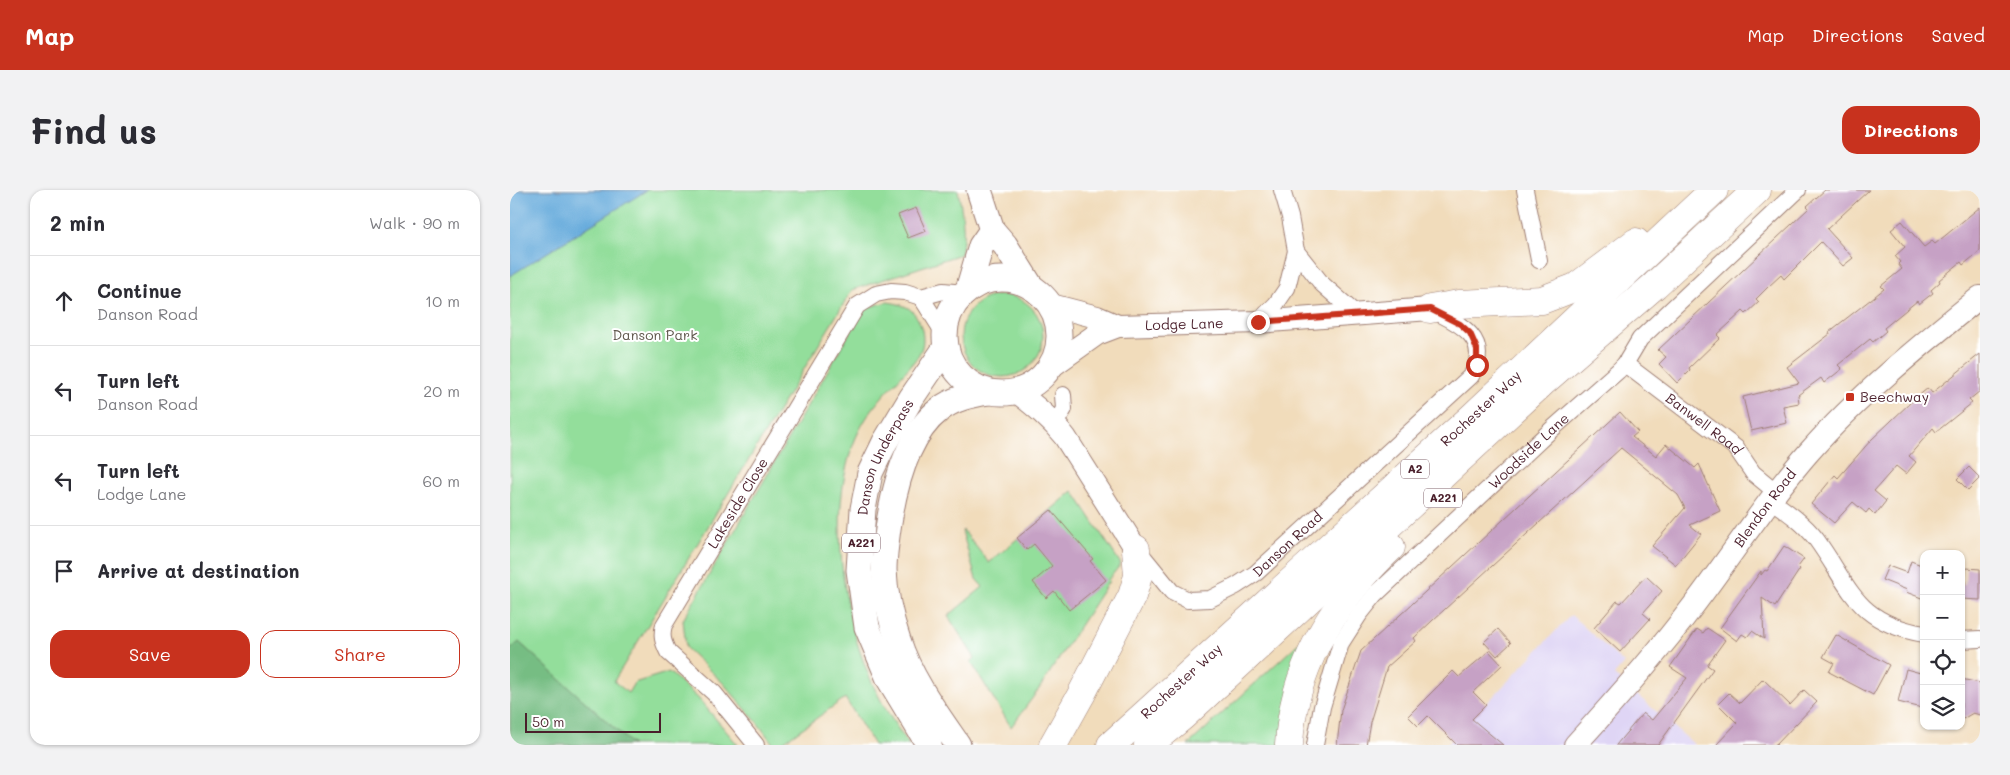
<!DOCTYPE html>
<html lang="en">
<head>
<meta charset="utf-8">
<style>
  body { margin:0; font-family:Mali,sans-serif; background:#f2f2f3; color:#2b2b33 }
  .controls { position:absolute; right:15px; bottom:15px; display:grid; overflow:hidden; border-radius:10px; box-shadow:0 1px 4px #0004 }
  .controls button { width:45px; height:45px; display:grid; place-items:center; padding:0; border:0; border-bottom:1px solid #e1e1e2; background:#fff; color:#2b2b33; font:25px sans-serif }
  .scale { position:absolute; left:15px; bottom:12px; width:136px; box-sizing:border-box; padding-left:5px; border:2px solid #4a1f2b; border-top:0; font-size:14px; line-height:18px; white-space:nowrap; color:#4a1f2b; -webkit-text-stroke:4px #fff; paint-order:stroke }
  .stop { position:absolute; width:15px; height:15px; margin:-11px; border:4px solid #c8321e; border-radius:50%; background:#fff }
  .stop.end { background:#c8321e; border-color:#fff; box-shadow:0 1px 5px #0008 }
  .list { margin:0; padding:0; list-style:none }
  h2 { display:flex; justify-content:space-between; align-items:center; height:65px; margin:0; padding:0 20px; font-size:21px }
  h2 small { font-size:16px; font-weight:400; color:#7c7c81 }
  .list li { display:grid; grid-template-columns:32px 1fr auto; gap:15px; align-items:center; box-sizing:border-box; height:90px; padding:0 20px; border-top:1px solid #e1e1e2 }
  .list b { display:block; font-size:19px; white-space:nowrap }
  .list p { margin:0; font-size:16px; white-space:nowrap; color:#7c7c81 }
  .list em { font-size:16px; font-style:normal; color:#7c7c81 }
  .actions { display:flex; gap:10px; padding:15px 20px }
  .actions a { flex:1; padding:11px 0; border:1px solid #c8321e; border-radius:15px; text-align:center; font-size:18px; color:#c8321e }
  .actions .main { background:#c8321e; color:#fff }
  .icon { flex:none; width:28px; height:28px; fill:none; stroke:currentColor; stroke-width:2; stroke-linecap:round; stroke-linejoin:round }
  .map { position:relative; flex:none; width:1470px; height:555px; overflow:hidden; border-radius:15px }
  header { display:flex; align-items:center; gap:30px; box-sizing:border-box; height:70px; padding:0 25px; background:#c8321e; color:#fff }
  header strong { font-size:24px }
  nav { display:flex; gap:28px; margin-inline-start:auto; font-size:18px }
  .intro { display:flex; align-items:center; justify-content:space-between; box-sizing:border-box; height:120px; padding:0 30px }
  h1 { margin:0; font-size:35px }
  .button { padding:12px 22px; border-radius:15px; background:#c8321e; color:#fff; font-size:18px; font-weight:700 }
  main { display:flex; gap:30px; padding:0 30px }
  aside { flex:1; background:#fff; border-radius:15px; box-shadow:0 1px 4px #0004 }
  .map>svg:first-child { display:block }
</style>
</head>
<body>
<header>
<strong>Map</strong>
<nav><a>Map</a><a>Directions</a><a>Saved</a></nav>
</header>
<div class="intro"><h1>Find us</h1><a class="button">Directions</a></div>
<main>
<aside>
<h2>2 min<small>Walk · 90 m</small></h2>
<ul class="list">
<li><svg class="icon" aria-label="ahead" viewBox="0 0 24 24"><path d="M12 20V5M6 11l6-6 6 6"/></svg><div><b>Continue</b><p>Danson Road</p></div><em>10 m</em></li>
<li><svg class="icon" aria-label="left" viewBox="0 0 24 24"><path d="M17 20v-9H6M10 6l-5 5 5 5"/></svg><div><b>Turn left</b><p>Danson Road</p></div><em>20 m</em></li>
<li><svg class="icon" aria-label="left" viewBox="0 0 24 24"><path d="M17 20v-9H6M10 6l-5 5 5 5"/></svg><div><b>Turn left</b><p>Lodge Lane</p></div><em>60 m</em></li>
<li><svg class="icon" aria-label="arrive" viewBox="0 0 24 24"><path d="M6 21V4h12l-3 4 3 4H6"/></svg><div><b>Arrive at destination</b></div></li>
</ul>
<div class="actions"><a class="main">Save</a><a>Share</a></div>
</aside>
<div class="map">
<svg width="1470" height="555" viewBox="0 0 1470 555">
  <rect width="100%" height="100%" fill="#fff"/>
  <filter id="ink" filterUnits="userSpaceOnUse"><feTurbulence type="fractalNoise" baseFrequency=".02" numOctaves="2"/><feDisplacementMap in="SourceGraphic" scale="10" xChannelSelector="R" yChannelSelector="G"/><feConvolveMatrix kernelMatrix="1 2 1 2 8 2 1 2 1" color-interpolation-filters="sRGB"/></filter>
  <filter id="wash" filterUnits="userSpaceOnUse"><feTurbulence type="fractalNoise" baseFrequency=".0096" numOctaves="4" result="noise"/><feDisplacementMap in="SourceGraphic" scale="20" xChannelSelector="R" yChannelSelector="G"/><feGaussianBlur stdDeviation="1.12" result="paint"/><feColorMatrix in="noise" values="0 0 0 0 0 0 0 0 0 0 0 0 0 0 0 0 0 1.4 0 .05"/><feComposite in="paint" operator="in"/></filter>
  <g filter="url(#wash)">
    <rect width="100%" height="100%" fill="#f1dcbb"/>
    <path fill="#dfd5f5" d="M1061,425L1114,473L1104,485L1185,555H937Z"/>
    <path fill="#93de9b" stroke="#6e7e63" d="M0,0H448C452,22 456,41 451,64L342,100L104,491L118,503L124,493L159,482L188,508L228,555H0Z
      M451 146a41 41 0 1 1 82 0a41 41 0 1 1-82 0Z
      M377,112C385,113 396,115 402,121C411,130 416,148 411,160C406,172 393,183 385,193C371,207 358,223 349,241C314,313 332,434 367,503C376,521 388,539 399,555H364L335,508L269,555H264L246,531L213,493L176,458L173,430L350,125L359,117Z
      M563,301L611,374L598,390L599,391L529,499L501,537L461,472L465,468L438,426L473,397L466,389L452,341L453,340L479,373Z
      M793,449L797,450L769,555H678Z"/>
    <path fill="#76bd83" stroke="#606e57" d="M9,452L123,555H0V460Z"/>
    <path fill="#66abdc" stroke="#586584" d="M0,0H137L0,86Z"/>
    <g id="blocks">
      <path fill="#c6a1c5" d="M1315,0H1359L1317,39L1343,68L1333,76L1311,52L1274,89L1271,85L1258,97L1246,109L1249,112L1236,124L1233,121L1207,145L1210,148L1179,178L1180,180L1167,193L1149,174L1156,167L1148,160L1299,18L1297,16Z
        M1470,17V61L1453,75L1451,72L1429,90L1430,92L1421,100L1423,103L1409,114L1407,111L1391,124L1374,138L1376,141L1363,152L1360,149L1328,175L1332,179L1314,193L1311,188L1288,205L1289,213L1273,216L1277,233L1241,241L1233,207L1289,193L1277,177L1320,144L1319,142L1374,99L1371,96L1392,79L1388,74L1390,72L1385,66L1395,57L1381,40L1392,31L1414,57L1422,51L1425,54Z
        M406,18L416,41L398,48L388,25Z
        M1470,164V201L1459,210L1462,213L1426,242L1423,238L1399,266L1406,272L1396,284L1386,276L1364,301L1376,311L1365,325L1359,319L1356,323L1343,312L1324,333L1301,314L1325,285L1328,288L1361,250L1401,212L1418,198L1422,203Z
        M1110,222L1128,242L1122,247L1146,266L1156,254L1185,278L1189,274L1210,321L1180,335L1191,344L1166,375L1142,356L1175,318L1168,305L1111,258L923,430L904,448L906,451L877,477L860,532L856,555H827L831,520L851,461Z
        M1459,277L1470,288L1458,300L1447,289Z
        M541,320L583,369L580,371L596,390L559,420L544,401L536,408L523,392L542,376L524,354L517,360L507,348Z
        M1274,356L1294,369L1288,377L1290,379L1265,417L1252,408L1254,449L1242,441L1237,447L1232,444L1227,451L1210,438L1251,381V385L1255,380L1257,381Z
        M1401,371L1414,376V409L1396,402L1397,400L1372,390L1378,376L1397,383Z
        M1456,378L1470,379V410L1451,409V395H1455Z
        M1136,386L1152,401L1133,423L1140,429L1110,462L1084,438L1107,411L1111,413Z
        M1197,438L1215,450L1197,475L1203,479L1148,555H1106L1133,523L1142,530L1177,488L1160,477L1187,439L1193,443Z
        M988,439L1001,453L987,466L974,452Z
        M1326,445L1379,475L1363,505L1319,482L1324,473L1313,467Z
        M979,461L992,475L963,502L976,515L962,529L993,555H947L918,526L908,536L898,526L943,481L949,487Z
        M1396,479L1414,484L1412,518L1388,512Z
        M1253,489L1280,515L1294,500L1307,512L1266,555H1206L1227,533L1208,514L1219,503L1230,513Z
        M1451,489L1470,493V525L1463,523L1451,530Z"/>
    </g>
  </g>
  <g filter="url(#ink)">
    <use href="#blocks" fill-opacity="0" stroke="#9e7e73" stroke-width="1"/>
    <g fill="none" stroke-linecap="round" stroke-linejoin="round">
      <defs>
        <g id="street">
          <path d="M1015,0L1029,70"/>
          <path d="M786,61L812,94L846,124"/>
          <path d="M411,107L435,145"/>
          <path d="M748,132L766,114L777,98L786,61L780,27L772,0"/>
          <path id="s1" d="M1115,174L1226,258L1243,283L1265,301"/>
          <path d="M545,234L554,219L553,205"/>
          <path d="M1259,309C1276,321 1293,332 1306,349C1342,399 1345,432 1414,444"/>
          <path id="s2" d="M627,359L662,402L678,410L700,409L726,396L746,383L961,186C982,149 951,134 922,120"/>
          <path d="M1451,450L1470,449"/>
          <path id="s3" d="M246,555L204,503L158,462C153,452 151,446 154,435L347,116L366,104L381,101L395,102L411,107L433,101L454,103"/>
          <path id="s4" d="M805,555L812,517L831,453L849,425L865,405L1041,240L1108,181L1115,174L1130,149L1288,0"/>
        </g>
        <g id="secondary">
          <path d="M541,115L587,127L608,136"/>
          <path id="s5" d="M542,176L587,144L608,136L748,132L920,119"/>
          <path d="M507,202C525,216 541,229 555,247L626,359"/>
          <path id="s6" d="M1065,555C1106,510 1146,465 1183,416C1222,365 1256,311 1299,262C1350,204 1411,155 1470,107"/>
        </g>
        <g id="primary">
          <path d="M469,0L482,40L495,55L520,95"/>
          <circle cx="492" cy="146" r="57"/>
          <path d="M458,100L471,56L482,40"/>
          <path id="s7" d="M419,555L379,489L357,437L349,380L353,319L360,283L375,252L402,207L436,157"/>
          <path d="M448,555C426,523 400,488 388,450C380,427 375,404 374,380C374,371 375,362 376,354C381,311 393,248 429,220C444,208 461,205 479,202"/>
        </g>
        <g id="highway">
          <path d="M920,119L949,114L1032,110L1066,97L1126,52"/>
          <path d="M543,555L571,505L622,406L628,386L626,359"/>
          <path id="s8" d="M601,555L961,228L1204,0"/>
          <path d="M638,555L673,526L1032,193L1145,95L1247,0"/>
          <path d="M779,555C783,475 825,410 881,357"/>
        </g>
      </defs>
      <use href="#street" stroke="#9e7e73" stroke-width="18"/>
      <use href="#secondary" stroke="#9e7e73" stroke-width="24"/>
      <use href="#primary" stroke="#9e7e73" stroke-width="27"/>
      <use href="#highway" stroke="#9e7e73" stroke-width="29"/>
      <use href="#street" stroke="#fff" stroke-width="16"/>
      <use href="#secondary" stroke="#fff" stroke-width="22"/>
      <use href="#primary" stroke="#fff" stroke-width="25"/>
      <use href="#highway" stroke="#fff" stroke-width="28"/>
    </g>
  </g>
  <g fill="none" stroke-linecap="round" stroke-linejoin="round" filter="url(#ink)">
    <path stroke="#c8321e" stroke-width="6" d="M748,132L920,119L950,134L960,143L967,159V175"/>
  </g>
  <rect fill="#c8321e" stroke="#fff" stroke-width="2" x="1335" y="202" width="10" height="10" rx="2.5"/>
  <g text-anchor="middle" stroke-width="4" stroke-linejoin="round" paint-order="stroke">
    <g fill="#fff" stroke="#80626b" stroke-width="1">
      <rect x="891" y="269.5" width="28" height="19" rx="4"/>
      <rect x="914" y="298.5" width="38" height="19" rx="4"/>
      <rect x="332" y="343.5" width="38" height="19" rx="4"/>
    </g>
    <g font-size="12" font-weight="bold" fill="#4a1f2b">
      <text x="905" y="283">A2</text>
      <text x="933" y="312">A221</text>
      <text x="351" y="357">A221</text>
    </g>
    <g font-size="14" fill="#4a1f2b" stroke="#fff">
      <text dy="5" stroke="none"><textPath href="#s5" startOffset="144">Lodge Lane</textPath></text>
      <text dy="5" stroke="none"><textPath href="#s8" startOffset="500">Rochester Way</textPath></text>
      <text dy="5" stroke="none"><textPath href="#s1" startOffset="99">Banwell Road</textPath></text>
      <text dy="5" stroke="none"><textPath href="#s4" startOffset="375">Woodside Lane</textPath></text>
      <text dy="5" stroke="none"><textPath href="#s7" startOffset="309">Danson Underpass</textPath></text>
      <text dy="5" stroke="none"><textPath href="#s3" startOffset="299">Lakeside Close</textPath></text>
      <text dy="5" stroke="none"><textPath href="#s6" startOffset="304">Blendon Road</textPath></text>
      <text dy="5" stroke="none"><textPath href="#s2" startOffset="191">Danson Road</textPath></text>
      <text dy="5" stroke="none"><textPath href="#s8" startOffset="95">Rochester Way</textPath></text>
    </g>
    <g font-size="14" fill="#60584d" stroke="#fff">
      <text x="145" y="150">Danson Park</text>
    </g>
    <g font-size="14" fill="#4a1f2b" stroke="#fff" text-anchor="start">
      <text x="1350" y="212">Beechway</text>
    </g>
  </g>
</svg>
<div class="controls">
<button>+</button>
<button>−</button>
<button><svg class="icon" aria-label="locate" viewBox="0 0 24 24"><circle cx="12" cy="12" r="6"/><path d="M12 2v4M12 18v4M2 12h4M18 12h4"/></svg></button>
<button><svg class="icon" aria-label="layers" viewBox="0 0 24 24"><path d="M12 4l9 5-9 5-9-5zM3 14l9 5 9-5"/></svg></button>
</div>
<div class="scale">50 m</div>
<div class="stop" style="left:967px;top:175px"></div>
<div class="stop end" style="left:748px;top:132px"></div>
</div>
</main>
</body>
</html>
